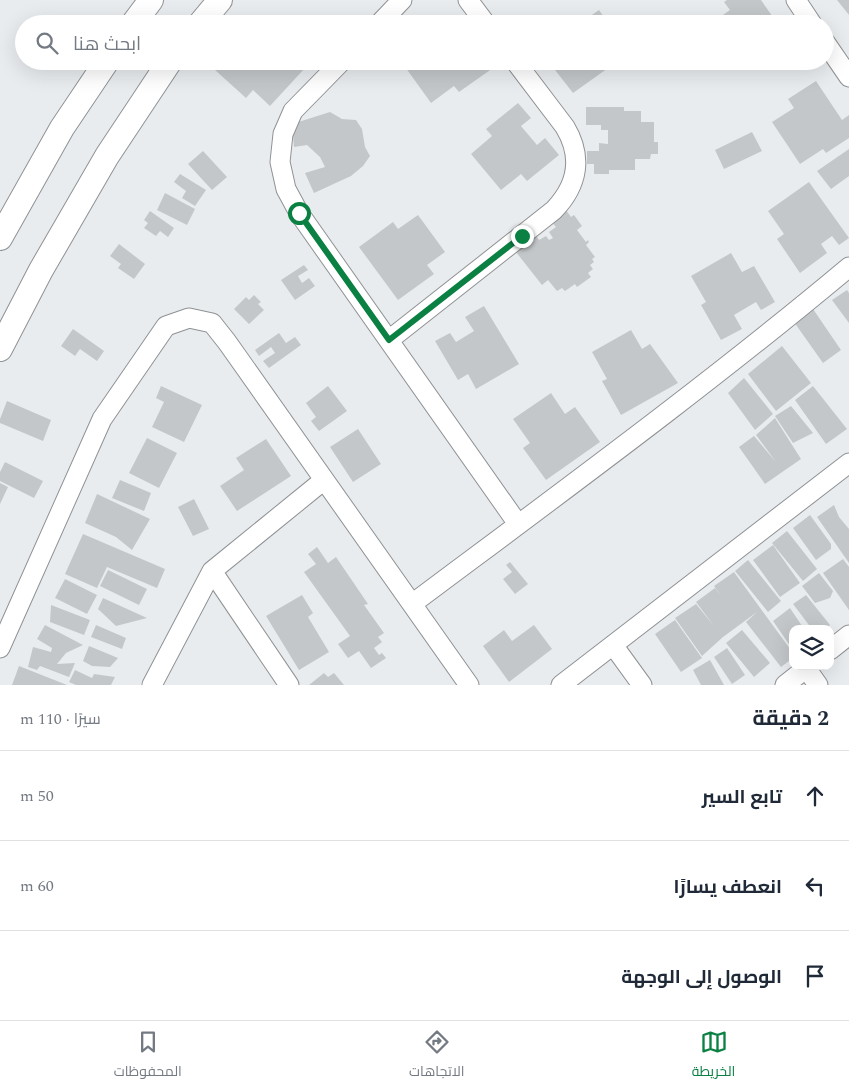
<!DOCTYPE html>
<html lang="ar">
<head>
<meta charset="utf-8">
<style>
  body { margin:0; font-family:Spectral,Cairo,serif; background:#f6f6f7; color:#1f2937; direction:rtl }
  .controls { position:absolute; right:15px; bottom:15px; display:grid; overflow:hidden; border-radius:10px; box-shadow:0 5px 20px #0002 }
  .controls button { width:45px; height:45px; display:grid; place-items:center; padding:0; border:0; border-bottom:1px solid #e0e1e3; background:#fff; color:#1f2937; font:25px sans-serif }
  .stop { position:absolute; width:15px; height:15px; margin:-11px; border:4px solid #0b8043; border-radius:50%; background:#fff }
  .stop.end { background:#0b8043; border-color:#fff; box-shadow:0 1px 5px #0008 }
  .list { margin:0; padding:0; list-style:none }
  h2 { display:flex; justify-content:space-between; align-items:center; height:65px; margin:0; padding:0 20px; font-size:21px }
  h2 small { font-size:16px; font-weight:400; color:#747a83 }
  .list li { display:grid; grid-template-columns:32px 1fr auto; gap:15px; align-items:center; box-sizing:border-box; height:90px; padding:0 20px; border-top:1px solid #e0e1e3 }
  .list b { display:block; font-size:19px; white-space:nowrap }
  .list em { font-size:16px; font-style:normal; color:#747a83 }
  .icon { flex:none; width:28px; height:28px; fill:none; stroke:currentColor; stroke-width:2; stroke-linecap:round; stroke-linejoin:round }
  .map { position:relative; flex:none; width:849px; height:685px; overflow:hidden; direction:ltr }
  .search { position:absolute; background:#fff; box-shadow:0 5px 20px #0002; left:15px; right:15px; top:15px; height:55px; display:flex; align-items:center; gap:12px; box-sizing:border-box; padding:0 18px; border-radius:28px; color:#747a83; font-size:19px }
  .sheet { height:335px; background:#fff }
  nav { display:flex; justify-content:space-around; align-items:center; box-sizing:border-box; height:70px; border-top:1px solid #e0e1e3; background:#fff; font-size:14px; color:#747a83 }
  nav a { display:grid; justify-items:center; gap:2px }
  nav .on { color:#0b8043 }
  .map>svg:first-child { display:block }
</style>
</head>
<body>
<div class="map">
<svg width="849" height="685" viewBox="0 0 849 685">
  <rect width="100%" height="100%" fill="#e9ecef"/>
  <path fill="#c4c7c9" d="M727,0H761L777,23L786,17L791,24H710L730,10L724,2Z
    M837,0H849V15Z
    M599,10L609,24H579Z
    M451,16L457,24H439Z
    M223,61H298L305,68L270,106L253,90L246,98L215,70Z
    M407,61H488L493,68L459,92L454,86L431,103L403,64Z
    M548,61H618L573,93Z
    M816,81L842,120L849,115V138L826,153L823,149L800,164L772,122L794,108L788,99Z
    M518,103L531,118L521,126L537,145L545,138L559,155L527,181L521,174L501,190L471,154L492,136L486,129Z
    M586,107H624V111H641V122H654V142H658V154H651L650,159H635V170H609V174H594V164H587V151H599V143L608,144V130H601V125H586Z
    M330,112L342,119L356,120L362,129L365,147L370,156L363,166L351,176L314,193L305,173L325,167L320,157L307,145L294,147L292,124Z
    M752,132L762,151L724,169L715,150Z
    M849,149V176L831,189L817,171Z
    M203,151L227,177L212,190L188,164Z
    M180,174L206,190L195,206L182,198L186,191L174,182Z
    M809,182L849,238L839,245L832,236L821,244L827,253L800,273L777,239L784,234L768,211Z
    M165,193L195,209L187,225L157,210Z
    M563,206L571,217L574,215L582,226L577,230L586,242L588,240L589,242L586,245L595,257L592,259L594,262L590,265L593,269L588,273L591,277L577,287L575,284L565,291L562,288L557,291L548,280L542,285L512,247L533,231L539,240L546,236L549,240L553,238L549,232L556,227L548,218Z
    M150,211L174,228L168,237L160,231L156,236L144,228L148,223L144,220Z
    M418,215L445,252L427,265L434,274L398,300L359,247L393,222L398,229Z
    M119,244L145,264L134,279L118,268L121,264L110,256Z
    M731,253L742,272L754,266L775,302L761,310L756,302L734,315L742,329L721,340L701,305L706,302L691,276Z
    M304,265L308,270L298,276L302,283L309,278L315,286L295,300L281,280Z
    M847,290L849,293V323L832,300Z
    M254,295L261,302L258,304L264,310L249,324L234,309L246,297L249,300Z
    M484,306L519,364L476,389L468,374L458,380L435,341L450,333L456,342L474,331L465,317Z
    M813,309L841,350L823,363L794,322Z
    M73,329L104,351L97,361L80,349L75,356L61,346Z
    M631,330L642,349L650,344L678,383L621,415L602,381L607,379L592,352Z
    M279,333L286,343L295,337L301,345L269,368L263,361L275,353L271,347L259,356L255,350Z
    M782,346L811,383L776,411L748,374Z
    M744,378L773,414L755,430L728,393Z
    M161,386L202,405L184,442L152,427L164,402L156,398Z
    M328,386L347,411L319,431L311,421L316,417L306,403Z
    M813,386L847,429L826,444L795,400Z
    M551,393L565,414L575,407L600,442L546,480L523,448L530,443L513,419Z
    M7,401L51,420L43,441L0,423V419Z
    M791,406L813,433L793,443L775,416Z
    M775,418L801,459L765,484L739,447L754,436L776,462L756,435Z
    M358,429L381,464L353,482L330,447Z
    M147,438L177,453L159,488L129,473Z
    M266,439L291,476L237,511L220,486L244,470L236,458Z
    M5,462L43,481L34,498L0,481V472Z
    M120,480L151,493L144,511L112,498Z
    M0,483L8,487L0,504Z
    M97,494L150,519L132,550L116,537L85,523Z
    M194,499L209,529L193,536L178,507Z
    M834,505L839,517L849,529V563L817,517Z
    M810,515L831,544V549L816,560L793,528Z
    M787,531L817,569L803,581L772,543Z
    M83,534L165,569L157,588L107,567L97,588L65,574Z
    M773,545L800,583L780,597L753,560Z
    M317,547L328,563L336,557L368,604L364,605L384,633L378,637L382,642L374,648L379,655L382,653L386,658L371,668L359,651L348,658L338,644L350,636L304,572L316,564L308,554Z
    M843,559L849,567V610L823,573Z
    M748,560L781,601L768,612L735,571Z
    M510,562L528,584L515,594L503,579L512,572L506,565Z
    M108,570L147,589L139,605L100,586Z
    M734,572L793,653V658L781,667L746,622L757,612L723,637L702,656L675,618L696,604L714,626L696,602L715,588L722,597L714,586Z
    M819,573L833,591L830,598L815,603L802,586Z
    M65,579L97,595L87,614L55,598Z
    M302,595L313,613L308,617L329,652L299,670L266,616Z
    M806,595L830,625L824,629H812L793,604Z
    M103,598L147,618L116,626L98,609Z
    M51,605L90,620L84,635L50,622Z
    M790,608L804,629H793V650L773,621Z
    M675,620L702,658L681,672L655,634Z
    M45,625L83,645L66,653L57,664L75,663L69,677L40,666L37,670L28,667L33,647L51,652L52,648L37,639Z
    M96,625L126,638L122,649L91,637Z
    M534,625L552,649L509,682L483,646L504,630L512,641Z
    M742,630L770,663L754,677L726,643Z
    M89,646L118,658L110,667L92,666L83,661Z
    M727,648L745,675L732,684L714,657Z
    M710,660L724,685H701L693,670Z
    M19,666L67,685H12Z
    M75,670L92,678L94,674L115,677L111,685H76L69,682Z
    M324,673L328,677L334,673L344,685H309Z"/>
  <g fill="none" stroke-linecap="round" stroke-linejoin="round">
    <defs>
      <path id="minor" d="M468,0L486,24
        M796,0L812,24
        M379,24L402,0
        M825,42L849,77
        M342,61L293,111L283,134L280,162L286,189L299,213L518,524
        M389,340L554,210C578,185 583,157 565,127L515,61
        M212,571L289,685
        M412,604C559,494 708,385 849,267
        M613,645L642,685
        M0,648L102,419L166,326L189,318L212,323L227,342L469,685
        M830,650L849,635
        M806,668L818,685
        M152,685L212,571L324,480
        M561,685L849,463
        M785,685L809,666"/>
      <path id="tertiary" d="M133,24L151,0
        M200,24L220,0
        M0,238L62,128L107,61
        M0,349L41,270L107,156L170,61"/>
    </defs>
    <use href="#minor" stroke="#8f9294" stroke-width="21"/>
    <use href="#tertiary" stroke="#8f9294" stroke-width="26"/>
    <use href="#minor" stroke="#fff" stroke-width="19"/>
    <use href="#tertiary" stroke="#fff" stroke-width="24"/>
  </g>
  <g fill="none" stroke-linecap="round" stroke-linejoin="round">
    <path stroke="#0b8043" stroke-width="6" d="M299,213L389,340L522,236"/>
  </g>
</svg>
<div class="controls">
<button><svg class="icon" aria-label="layers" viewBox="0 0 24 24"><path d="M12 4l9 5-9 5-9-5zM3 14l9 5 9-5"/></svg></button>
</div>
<div class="stop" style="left:299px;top:213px"></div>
<div class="stop end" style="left:522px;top:236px"></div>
<div class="search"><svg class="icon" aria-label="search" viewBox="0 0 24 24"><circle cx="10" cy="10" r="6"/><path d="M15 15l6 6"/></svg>ابحث هنا</div>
</div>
<section class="sheet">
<h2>2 دقيقة<small>سيرًا · 110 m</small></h2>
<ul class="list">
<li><svg class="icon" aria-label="ahead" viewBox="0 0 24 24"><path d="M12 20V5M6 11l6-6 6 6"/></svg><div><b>تابع السير</b></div><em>50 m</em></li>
<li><svg class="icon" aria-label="left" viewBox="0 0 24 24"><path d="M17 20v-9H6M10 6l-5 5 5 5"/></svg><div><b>انعطف يسارًا</b></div><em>60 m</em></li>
<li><svg class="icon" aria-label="arrive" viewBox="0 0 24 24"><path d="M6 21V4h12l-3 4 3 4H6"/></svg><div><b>الوصول إلى الوجهة</b></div></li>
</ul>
</section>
<nav>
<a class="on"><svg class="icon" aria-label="map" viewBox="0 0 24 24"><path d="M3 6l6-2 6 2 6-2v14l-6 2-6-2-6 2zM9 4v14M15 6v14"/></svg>الخريطة</a>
<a><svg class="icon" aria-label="directions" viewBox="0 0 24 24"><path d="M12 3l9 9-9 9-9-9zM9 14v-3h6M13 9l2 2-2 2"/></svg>الاتجاهات</a>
<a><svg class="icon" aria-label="saved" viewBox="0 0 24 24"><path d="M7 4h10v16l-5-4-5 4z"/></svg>المحفوظات</a>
</nav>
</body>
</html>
